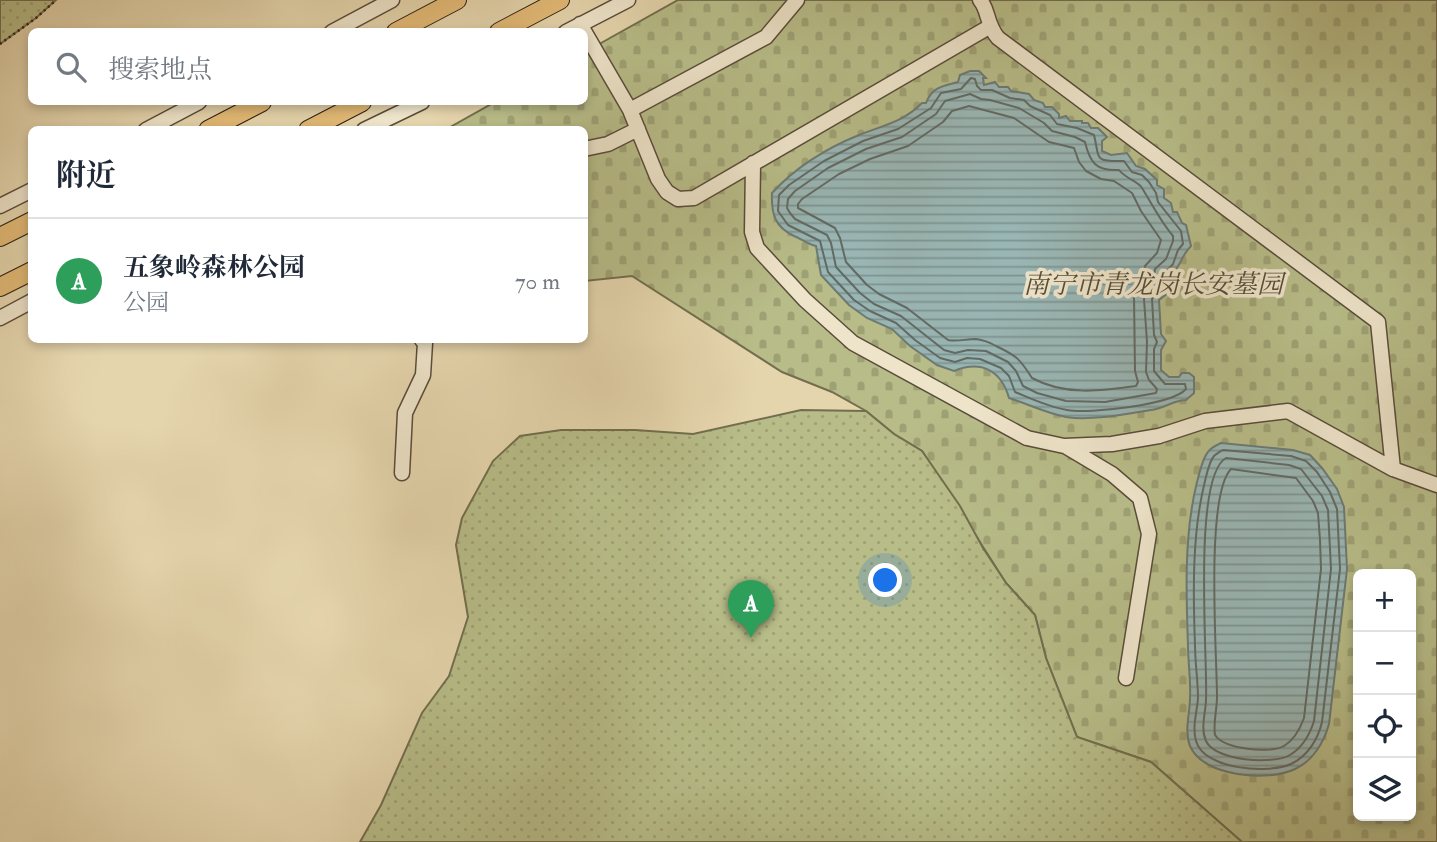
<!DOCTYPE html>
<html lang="zh">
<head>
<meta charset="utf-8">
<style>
  body { margin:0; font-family:"IM FELL Double Pica","Noto Serif SC",serif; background:#f6f6f7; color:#1f2937 }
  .controls { position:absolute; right:21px; bottom:21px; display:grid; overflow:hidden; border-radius:10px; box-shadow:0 4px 10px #0003 }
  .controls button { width:63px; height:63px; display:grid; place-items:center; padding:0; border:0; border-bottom:2px solid #e0e1e3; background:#fff; color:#1f2937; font:35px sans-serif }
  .you { position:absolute; left:886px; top:581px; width:24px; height:24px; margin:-18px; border:5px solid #fff; border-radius:50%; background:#1a73e8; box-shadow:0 0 0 10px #1a73e833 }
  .badge { display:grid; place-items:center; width:46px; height:46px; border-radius:50%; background:#8f2418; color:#fff; font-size:23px; font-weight:700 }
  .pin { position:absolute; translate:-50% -58px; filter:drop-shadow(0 2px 4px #0008) }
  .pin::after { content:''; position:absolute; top:37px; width:24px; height:21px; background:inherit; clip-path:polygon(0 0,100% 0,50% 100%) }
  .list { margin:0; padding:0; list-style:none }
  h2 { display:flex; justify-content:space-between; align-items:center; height:91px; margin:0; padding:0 28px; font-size:30px }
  h2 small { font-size:23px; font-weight:400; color:#747a83 }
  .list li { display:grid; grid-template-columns:46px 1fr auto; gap:21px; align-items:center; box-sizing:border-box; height:126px; padding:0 28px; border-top:2px solid #e0e1e3 }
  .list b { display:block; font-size:26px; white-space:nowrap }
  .list p { margin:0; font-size:23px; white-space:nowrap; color:#747a83 }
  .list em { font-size:23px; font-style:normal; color:#747a83 }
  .icon { flex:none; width:38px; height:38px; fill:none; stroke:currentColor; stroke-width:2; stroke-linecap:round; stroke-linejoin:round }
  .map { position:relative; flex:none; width:1437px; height:842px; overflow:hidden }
  .search { position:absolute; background:#fff; box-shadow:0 4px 10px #0003; left:28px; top:28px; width:560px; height:77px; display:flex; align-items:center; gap:18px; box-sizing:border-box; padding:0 24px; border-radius:10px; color:#747a83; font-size:26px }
  .panel { position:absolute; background:#fff; box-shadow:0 4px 10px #0003; left:28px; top:126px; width:560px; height:217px; border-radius:10px }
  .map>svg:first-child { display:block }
</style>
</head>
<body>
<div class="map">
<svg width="1437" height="842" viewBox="0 0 1437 842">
  <defs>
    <pattern id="cemetery-stones" width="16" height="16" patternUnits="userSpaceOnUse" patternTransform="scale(1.75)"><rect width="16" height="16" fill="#b7bc88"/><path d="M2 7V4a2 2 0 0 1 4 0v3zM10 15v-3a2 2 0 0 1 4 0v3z" fill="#9ea174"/></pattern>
    <pattern id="park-dots" width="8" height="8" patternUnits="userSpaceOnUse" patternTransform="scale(1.75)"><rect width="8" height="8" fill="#b7bc88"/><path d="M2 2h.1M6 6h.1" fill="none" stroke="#9ea174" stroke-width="1.8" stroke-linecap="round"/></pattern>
    <pattern id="water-rules" width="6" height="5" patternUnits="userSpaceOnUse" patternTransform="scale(1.75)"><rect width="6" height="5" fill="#99b6b4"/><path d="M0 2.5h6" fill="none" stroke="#7d9391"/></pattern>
  </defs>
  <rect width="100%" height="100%" fill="#e5d5ad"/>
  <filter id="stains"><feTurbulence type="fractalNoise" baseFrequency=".00286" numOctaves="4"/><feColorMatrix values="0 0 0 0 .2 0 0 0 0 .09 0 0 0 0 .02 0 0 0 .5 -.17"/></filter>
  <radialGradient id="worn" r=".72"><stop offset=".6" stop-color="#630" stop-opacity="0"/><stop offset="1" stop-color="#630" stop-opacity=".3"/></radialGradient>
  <path fill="url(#cemetery-stones)" stroke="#726e4e" stroke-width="2" fill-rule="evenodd" d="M678,0H1437V842H1242L1151,762L1077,737L1046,658L1035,615L1006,583L922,451L894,434L866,411L832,392L782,372L632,276L585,281L584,130H445L495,102H584L585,52ZM1358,574H1411V816H1358Z"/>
  <path fill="url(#park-dots)" stroke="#726e4e" stroke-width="2" d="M0,0H56L36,18L0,44Z
    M801,410L866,411L894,434L922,451L960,506L983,548L1006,583L1035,615L1046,658L1077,737L1151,762L1242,842H360L381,805L422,713L449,676L468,617L456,545L462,518L493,461L520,436L561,430H635L693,434Z"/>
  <path fill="url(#water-rules)" stroke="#6d7a74" stroke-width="2" d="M970,71H979L986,78H983L984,85L995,82L999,87H1008L1011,91L1029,94L1034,100L1043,103L1045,107H1052L1059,114V118L1066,116L1070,121H1082V123H1088L1091,128H1098L1107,137L1102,141V151L1111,155L1127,153L1136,166L1145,169L1157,180V185L1164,189V198L1171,203L1173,212H1177L1182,223L1186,225L1191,246C1180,257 1181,267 1169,278L1171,284L1168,285V293L1159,300L1161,334L1166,341L1161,350V370L1169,377H1179L1182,373H1189L1194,377V393L1186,400C1174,400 1163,409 1151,410C1124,414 1093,421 1066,417C1046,413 1028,404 1009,398C1001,370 981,360 954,371L937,365L910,346L892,329L867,318L849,305L821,275L816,246C807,244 802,239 794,236C775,227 771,214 772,193C795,168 827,148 859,135C883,125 902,123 922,103H926C932,87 943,86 958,82L960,75Z
    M1221,443L1293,450L1310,455L1322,468L1337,489L1344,507L1347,569L1329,724C1324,742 1313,761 1295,769C1269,782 1203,777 1190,746C1184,731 1190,714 1190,698C1191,681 1188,663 1188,645C1186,592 1184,534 1197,482C1200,472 1202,459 1208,452C1210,448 1217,445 1221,443Z"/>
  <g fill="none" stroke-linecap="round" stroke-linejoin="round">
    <path stroke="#626a64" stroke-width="2" d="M971,78L975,79L977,86L981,90H992L1010,98L1024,100L1030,106L1050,115L1057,124L1077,128L1094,135C1100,159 1093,162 1124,161L1132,172L1142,175L1149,182L1156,193L1158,202L1181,231L1183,244L1178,250L1173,264L1163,275L1161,289L1152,299L1154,335L1157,342L1154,349V371L1165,384H1185L1186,389C1172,405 1089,414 1067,410C1048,407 1032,399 1015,392L1009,376L1001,368L980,359L967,358L955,362L940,358L915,340L896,323L870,311L854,300L828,272L820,241L788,225L778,211L779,195L789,185L824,161L863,141L898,129L931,108L941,93L961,89Z
      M970,94L981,99L990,100L1019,108L1044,123L1052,131L1075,137L1085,142C1090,163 1096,171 1119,170C1126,179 1138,181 1142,188C1152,204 1160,221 1173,236V241L1166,259L1155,269L1153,285L1147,291L1144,299L1147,342L1146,372L1149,380L1157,389L1156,393L1105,402L1066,401L1037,393L1023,386L1016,371L1008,362L986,351L968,350L955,353L944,350L901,316L874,304L860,293L836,267L831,243L827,235L795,219L790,213L787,208L788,199L795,191L828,168L866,149L902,137L936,114L945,101Z
      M969,106L1014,118L1049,142L1074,148L1079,162L1086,171L1101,179L1114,181L1132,193L1141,211L1161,240L1157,253L1145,266L1142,280L1134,296L1135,371L1138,382L1136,386C1101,391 1065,396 1032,378C1020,359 1017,356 996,346C989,342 984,340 976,339C966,339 957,342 948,340L907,308L879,294L867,285L846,262L840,238L835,228L798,208V204L802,199L839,174L870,159L908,146L943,122L952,111Z
      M1223,450L1291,456L1306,461L1317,472L1330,492L1337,509L1340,569L1322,722C1318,739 1308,756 1291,764C1269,774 1204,770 1196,741C1192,727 1197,712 1198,698C1198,681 1195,663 1195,645C1193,591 1192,533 1205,481C1207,473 1209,462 1214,456C1215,455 1222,450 1223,450Z
      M1226,458L1289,465L1301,469L1322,496L1328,510L1331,569L1314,721C1310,734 1303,747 1290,755C1273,765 1215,761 1206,741C1200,728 1206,712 1206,699C1208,660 1192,477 1226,458Z
      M1231,469L1296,478L1313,501L1318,513L1320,540L1321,569L1304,718C1300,729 1294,740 1284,746C1270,754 1224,749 1215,735C1213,722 1217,710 1217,697C1217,655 1205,496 1231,469Z"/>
    <defs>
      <path id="minor" d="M980,0C989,10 986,24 998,38L1378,322L1393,469L1437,485
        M580,24L630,110L658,179L667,192L678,199L694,198L989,27
        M332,32L392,0
        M566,32L628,0
        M630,110L766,37L797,0
        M146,130L199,102
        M364,130L422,102
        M584,149L608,144L638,129
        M753,163L752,232L757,248L805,300L853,343L1027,438L1064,446L1112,444L1159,436L1205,421L1288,411L1393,469
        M0,206L32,190
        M0,318L32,301
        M1065,446L1112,474L1140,498L1149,534L1126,678
        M402,473L405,413L423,375L425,343L422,340"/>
      <path id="major" d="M396,32L457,0
        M499,32L560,0
        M208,130L262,102
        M308,130L362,102
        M0,237L32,221
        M0,287L32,271"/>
    </defs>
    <use href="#minor" stroke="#5a4c3a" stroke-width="17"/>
    <use href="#major" stroke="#2c1f14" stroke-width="20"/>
    <path stroke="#2c1f14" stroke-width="2.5" stroke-dasharray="2 3.5" stroke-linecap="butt" d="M0,44L36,18L56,0"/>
    <use href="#minor" stroke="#eee4ca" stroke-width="14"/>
    <use href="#major" stroke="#e2ba76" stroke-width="18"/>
  </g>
  <g text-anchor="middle" stroke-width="7" stroke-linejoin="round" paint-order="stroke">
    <g font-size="26" font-style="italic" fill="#564e37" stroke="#eee4ca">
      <text x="1153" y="293">南宁市青龙岗长安墓园</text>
    </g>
  </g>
  <rect width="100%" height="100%" filter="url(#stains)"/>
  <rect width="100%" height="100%" fill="url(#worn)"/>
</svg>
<div class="controls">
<button>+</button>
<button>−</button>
<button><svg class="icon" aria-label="locate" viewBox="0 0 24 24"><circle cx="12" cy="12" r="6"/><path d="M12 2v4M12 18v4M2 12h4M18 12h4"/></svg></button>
<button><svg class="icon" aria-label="layers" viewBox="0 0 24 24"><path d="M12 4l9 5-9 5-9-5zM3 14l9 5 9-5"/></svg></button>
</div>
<div class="you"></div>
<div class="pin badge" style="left:751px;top:638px;background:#2e9e5b">A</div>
<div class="search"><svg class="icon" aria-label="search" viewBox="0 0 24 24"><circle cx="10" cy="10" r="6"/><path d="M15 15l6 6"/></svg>搜索地点</div>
<section class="panel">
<h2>附近<small></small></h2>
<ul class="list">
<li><span class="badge" style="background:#2e9e5b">A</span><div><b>五象岭森林公园</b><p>公园</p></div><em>70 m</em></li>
</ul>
</section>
</div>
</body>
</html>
